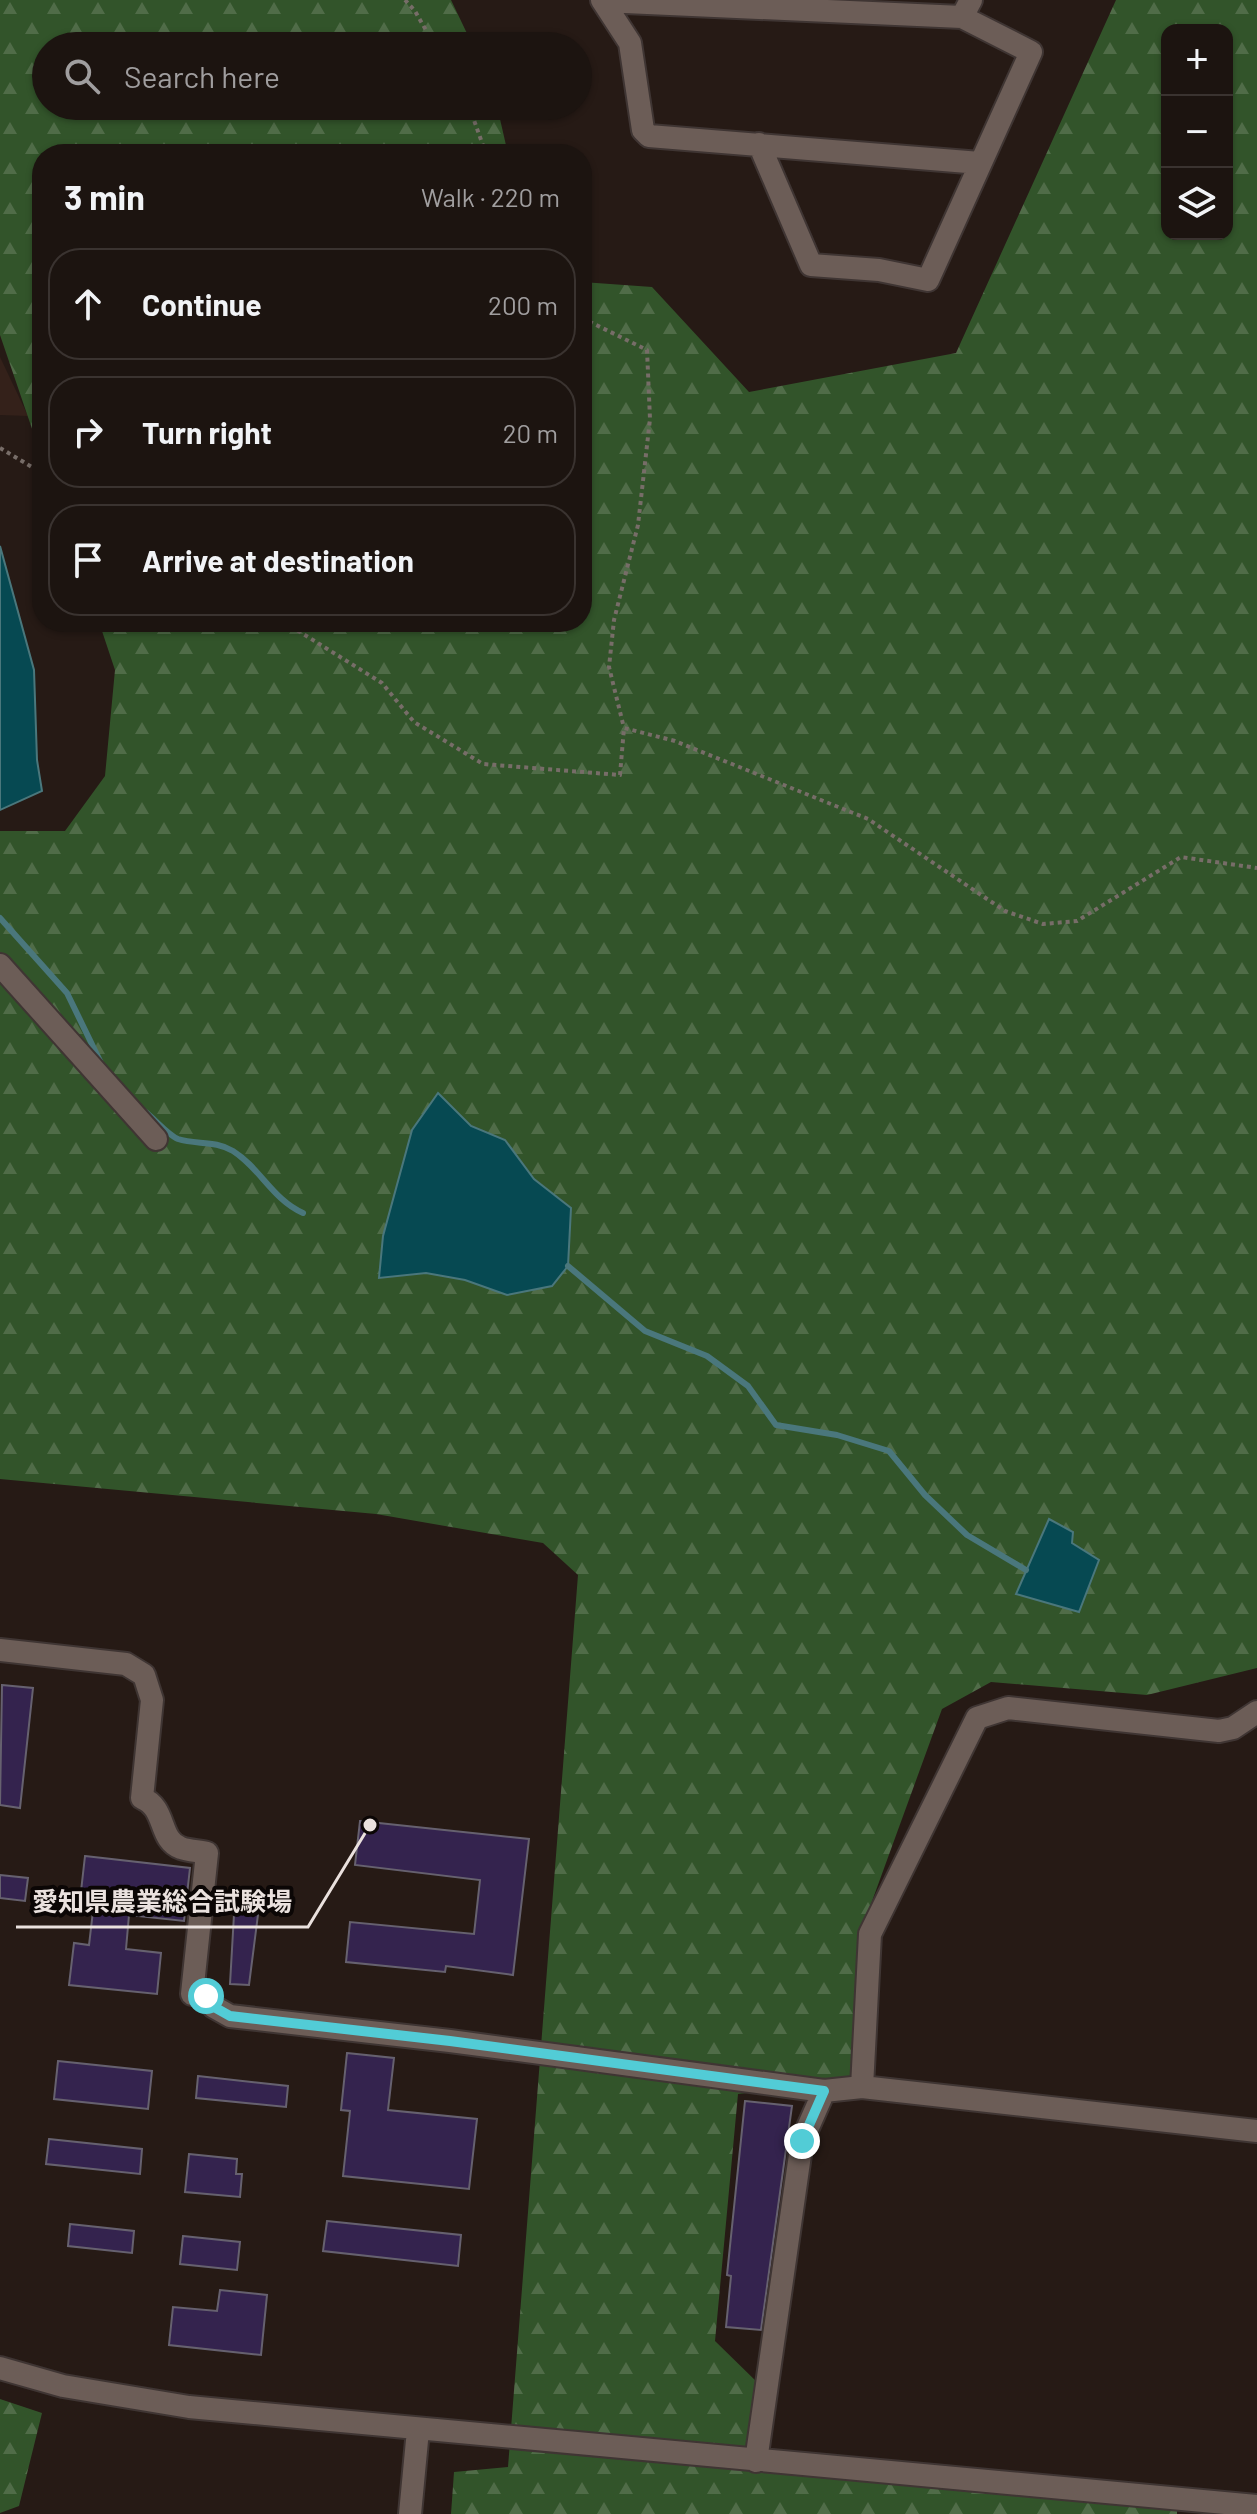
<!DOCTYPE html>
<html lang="en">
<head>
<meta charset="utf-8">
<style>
  body { margin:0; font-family:Barlow,"Noto Sans JP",sans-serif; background:#29211e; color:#f1f3f6 }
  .controls { position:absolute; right:24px; top:24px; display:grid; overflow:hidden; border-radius:16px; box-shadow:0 2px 6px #0004 }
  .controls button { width:72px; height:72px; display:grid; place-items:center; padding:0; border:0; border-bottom:2px solid #3a3330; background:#1c1410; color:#f1f3f6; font:40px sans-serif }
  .stop { position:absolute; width:24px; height:24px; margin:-18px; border:6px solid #52ccd6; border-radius:50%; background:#fff }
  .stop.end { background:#52ccd6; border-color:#fff; box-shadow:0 2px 8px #0008 }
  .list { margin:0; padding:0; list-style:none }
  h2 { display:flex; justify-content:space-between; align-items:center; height:104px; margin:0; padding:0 32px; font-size:34px }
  h2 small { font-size:26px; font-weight:400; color:#a09e9f }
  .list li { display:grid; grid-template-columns:52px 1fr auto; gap:24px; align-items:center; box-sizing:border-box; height:112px; margin:0 16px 16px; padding:0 16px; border:2px solid #3a3330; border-radius:32px }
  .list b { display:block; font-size:30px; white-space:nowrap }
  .list em { font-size:26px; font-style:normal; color:#a09e9f }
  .icon { flex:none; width:44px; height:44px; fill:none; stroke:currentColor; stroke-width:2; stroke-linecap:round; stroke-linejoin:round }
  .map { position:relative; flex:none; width:1257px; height:2514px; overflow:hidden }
  .search { position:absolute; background:#1c1410; box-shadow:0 2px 6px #0004; left:32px; top:32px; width:560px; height:88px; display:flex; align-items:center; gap:20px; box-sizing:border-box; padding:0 28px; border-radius:44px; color:#a09e9f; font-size:30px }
  .panel { position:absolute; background:#1c1410; box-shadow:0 2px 6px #0004; left:32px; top:144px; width:560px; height:488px; border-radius:32px }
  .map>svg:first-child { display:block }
</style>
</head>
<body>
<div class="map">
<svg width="1257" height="2514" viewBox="0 0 1257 2514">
  <defs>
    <pattern id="forest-firs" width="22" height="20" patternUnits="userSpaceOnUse" patternTransform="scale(2)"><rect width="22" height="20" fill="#32542a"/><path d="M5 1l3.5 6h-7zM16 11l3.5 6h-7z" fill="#506c48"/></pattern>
  </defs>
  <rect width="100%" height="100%" fill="#261a15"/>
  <path fill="#34211a" d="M0,357L28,416L0,415Z"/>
  <path fill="url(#forest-firs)" fill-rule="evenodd" d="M0,0H451L473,46H46V106H497L508,154H42V458L0,335Z
    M1116,0H1257V1668L1147,1695L991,1682L942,1709L863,1926L855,2080L738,2094L715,2341L760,2385L749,2469L1177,2509V2514H451L454,2472L508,2467L578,1575L543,1543L376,1514L0,1479V831H65L105,776L115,670L99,622H582V282L652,287L749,392L956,353ZM1167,30H1227V234H1167Z
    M0,2399L42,2413L19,2506L0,2513Z"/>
  <path fill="#064952" stroke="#4a777c" stroke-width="2" d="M0,546L34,670L37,760L42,791L0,810Z
    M438,1093L471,1126L505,1140L534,1179L571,1208L568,1266L552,1286L507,1295L465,1280L426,1273L379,1278L383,1236L412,1130Z
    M1049,1519L1073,1532L1072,1543L1099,1560L1079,1612L1016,1594Z"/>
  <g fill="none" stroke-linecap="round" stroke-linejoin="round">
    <path stroke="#4a777c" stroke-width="6" d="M0,918L67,993L102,1065
      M144,1111C154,1118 168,1135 178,1139C196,1145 215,1140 233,1151C260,1168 273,1200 303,1213
      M568,1266L645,1331L707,1356L748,1386L776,1425L837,1435L889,1451L925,1495L967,1535L1026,1570"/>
  </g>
  <path fill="#34234e" stroke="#66616f" stroke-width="2" d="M2,1685L33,1688L20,1808L0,1805Z
    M360,1821L529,1839L513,1975L446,1966L445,1972L346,1962L350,1922L474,1934L480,1880L355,1865Z
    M85,1856L190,1868L184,1921L129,1915L126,1949L161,1953L157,1994L69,1985L74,1943L89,1945L93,1911L79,1909Z
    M0,1875L28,1878L25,1901L0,1898Z
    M235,1897L260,1899L249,1985L230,1984Z
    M347,2053L394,2058L388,2110L477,2119L469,2189L343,2176L350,2111L341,2110Z
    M58,2061L152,2071L148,2109L54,2099Z
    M198,2076L288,2086L286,2107L196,2098Z
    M745,2101L792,2106L761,2330L726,2327L731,2276L727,2275Z
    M49,2139L142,2149L140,2174L46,2164Z
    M189,2154L237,2159L236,2174H242L240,2197L185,2192Z
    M327,2221L461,2235L458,2266L323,2251Z
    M70,2224L134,2231L132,2253L68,2246Z
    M183,2236L240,2242L237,2270L180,2264Z
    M220,2290L267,2295L261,2355L169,2345L173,2307L217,2311Z"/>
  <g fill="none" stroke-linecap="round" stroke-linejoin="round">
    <defs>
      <path id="minor" d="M602,0L630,43L643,130L649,136L980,163
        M603,1L962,17L971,0
        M759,144L811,265L879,270L928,280L1031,52L962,17
        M0,965L156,1139
        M0,1650L126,1664L144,1675L152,1700L142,1798C167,1808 158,1840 181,1848C189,1851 199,1851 207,1853L192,1994L206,1996L214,2007L230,2016L450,2041L824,2091L862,2087L1257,2131
        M862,2087L870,1934L977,1718L1008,1708L1219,1731L1233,1728L1257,1712
        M0,2368L63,2386L189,2407L1257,2506
        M756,2461L802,2141L824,2091
        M410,2514L418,2430"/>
    </defs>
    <use href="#minor" stroke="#3f3533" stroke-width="26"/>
    <path stroke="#776d68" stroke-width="4" stroke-dasharray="4 4" stroke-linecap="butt" d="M405,0L415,11L435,46
      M469,106L486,154
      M582,318L647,350L650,419L638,525L614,620L609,667L624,728
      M0,448L42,473
      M284,622L382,683L414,722L483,764L620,775L624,728L675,741L868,819L1005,911L1043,924L1077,921L1181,857L1257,868"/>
    <use href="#minor" stroke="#6c5d57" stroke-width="22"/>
  </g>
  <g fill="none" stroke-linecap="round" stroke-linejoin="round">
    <path stroke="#52ccd6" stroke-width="10" d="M206,1996L214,2007L230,2016L450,2041L824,2091L802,2141"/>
  </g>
  <path fill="none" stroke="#eae1de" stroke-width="3" d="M370 1825L308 1927H16"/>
  <circle fill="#eae1de" stroke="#0b0605" stroke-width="3" cx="370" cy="1825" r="8"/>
  <g font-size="26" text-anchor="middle" font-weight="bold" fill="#eae1de" stroke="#0b0605" stroke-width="8" stroke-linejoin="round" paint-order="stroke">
    <text x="162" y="1911">愛知県農業総合試験場</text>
  </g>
</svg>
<div class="controls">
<button>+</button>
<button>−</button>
<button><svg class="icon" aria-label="layers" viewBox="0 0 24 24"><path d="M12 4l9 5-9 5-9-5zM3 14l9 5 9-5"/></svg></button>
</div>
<div class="stop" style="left:206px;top:1996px"></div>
<div class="stop end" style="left:802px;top:2141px"></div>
<div class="search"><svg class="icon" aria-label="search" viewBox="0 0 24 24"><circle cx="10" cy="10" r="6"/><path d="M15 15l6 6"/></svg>Search here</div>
<section class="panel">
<h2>3 min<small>Walk · 220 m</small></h2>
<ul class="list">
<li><svg class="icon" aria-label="ahead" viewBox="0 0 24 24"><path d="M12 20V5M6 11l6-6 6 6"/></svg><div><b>Continue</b></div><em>200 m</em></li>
<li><svg class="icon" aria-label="right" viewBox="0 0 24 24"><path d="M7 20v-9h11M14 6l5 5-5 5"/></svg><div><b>Turn right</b></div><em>20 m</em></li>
<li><svg class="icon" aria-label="arrive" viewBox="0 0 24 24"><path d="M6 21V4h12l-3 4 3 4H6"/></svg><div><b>Arrive at destination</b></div></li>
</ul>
</section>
</div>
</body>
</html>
